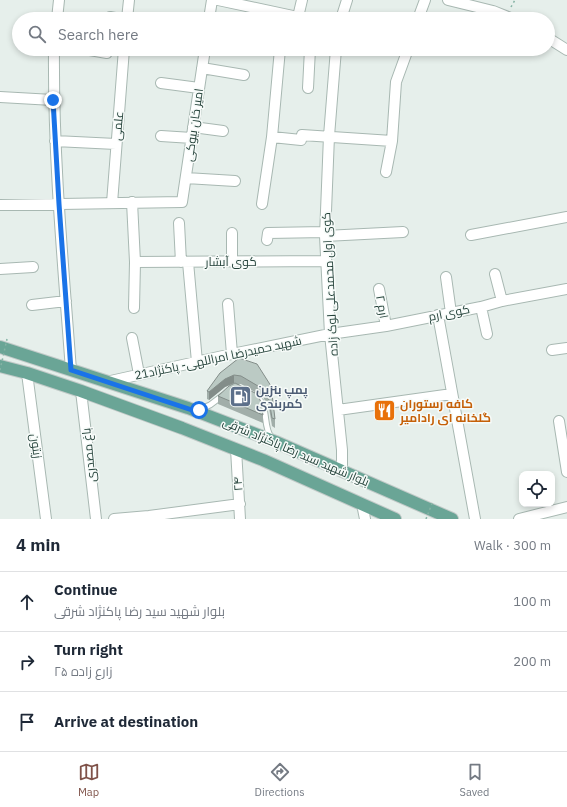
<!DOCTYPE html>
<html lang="en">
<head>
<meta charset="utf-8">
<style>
  body { margin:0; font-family:"IBM Plex Sans",Cairo,sans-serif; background:#f2f2f3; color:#1f2937 }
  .controls { position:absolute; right:12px; bottom:12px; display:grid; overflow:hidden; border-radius:8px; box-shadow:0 2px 6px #0003 }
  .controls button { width:36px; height:36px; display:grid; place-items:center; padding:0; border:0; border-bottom:1px solid #e0e1e3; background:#fff; color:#1f2937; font:20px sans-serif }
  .stop { position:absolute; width:12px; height:12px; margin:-9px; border:3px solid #1a73e8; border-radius:50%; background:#fff }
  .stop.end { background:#1a73e8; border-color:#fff; box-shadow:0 1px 4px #0008 }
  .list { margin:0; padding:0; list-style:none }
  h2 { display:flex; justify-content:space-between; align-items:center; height:52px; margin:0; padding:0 16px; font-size:17px }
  h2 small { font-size:13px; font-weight:400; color:#747a83 }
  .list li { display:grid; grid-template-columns:26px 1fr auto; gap:12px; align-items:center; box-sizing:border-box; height:60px; padding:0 16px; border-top:1px solid #e0e1e3 }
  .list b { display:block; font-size:15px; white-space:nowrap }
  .list p { margin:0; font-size:13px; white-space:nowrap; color:#747a83 }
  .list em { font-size:13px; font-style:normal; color:#747a83 }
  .icon { flex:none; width:22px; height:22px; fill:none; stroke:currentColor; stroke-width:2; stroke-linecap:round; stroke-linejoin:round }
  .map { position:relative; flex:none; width:567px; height:519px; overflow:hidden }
  .search { position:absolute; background:#fff; box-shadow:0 2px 6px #0003; left:12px; right:12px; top:12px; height:44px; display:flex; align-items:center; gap:10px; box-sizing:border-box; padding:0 14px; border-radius:22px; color:#747a83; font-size:15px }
  .sheet { height:232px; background:#fff }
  nav { display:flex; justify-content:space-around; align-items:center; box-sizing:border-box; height:56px; border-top:1px solid #e0e1e3; background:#fff; font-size:11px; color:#747a83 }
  nav a { display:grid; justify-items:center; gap:2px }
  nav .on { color:#7f5249 }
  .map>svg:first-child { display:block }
</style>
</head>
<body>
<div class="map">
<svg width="567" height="519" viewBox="0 0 567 519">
  <rect width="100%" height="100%" fill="#e6efeb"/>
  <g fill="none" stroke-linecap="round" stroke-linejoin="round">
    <defs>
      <path id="service" d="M255,396C270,405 262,425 271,437
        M198,410L210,405L222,396"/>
      <path id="minor" d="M218,0L307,19
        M448,0L493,11L513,19
        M110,17L120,19
        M298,17L302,0
        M192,18L198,19
        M57,19L59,0
        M127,19L129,0
        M209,19L212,0
        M341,19L347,0
        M418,19L425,0
        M548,38L567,50
        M54,49C53,156 63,263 71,370
        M84,49L107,53
        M336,49L329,136L325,236L330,334L342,450V471
        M202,68L244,75
        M161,83L199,88
        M308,88L310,49
        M0,97L53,100
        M193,127L223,131
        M161,136L192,138
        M272,137L280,49
        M55,141L116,144
        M386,172L392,141L396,82L408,49
        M186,178L235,181
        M132,202L135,262L134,308
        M112,203L124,49
        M262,204L272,137L301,140L302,135L392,141
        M0,205L182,202L205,49
        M179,223L181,262
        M471,235L567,217
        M325,236L403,232
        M267,240L268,233L325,232
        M135,262L326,261
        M188,262L197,362
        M232,262V233
        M0,269L33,267
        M495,274L502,301
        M446,277L451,313
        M379,289L386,326
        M228,304L232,354
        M32,305L66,301
        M481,307L487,334
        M438,315L475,519
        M132,338L139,374
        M552,350L567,348
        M27,373L46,519
        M106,382L232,354L330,334L386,326L481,307L502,301L567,289
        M81,391L96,519
        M338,410L452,394
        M559,421L567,472
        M236,449L240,519
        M362,504L365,519
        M114,519L149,516L240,504
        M519,519L567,507"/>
      <path id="primary" d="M0,347L188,408L276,442L452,519
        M0,366L27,373L81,391L182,428L263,460L395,519"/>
    </defs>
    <use href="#service" stroke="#a8b8b2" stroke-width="7"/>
    <use href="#minor" stroke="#a8b8b2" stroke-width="12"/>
    <use href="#primary" stroke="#c2cac8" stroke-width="14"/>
    <path stroke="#86b3a5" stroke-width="1.5" stroke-dasharray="2 3" stroke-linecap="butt" d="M511,7L515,0"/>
    <use href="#service" stroke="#fff" stroke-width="5"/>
    <use href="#minor" stroke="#fff" stroke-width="10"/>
    <use href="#primary" stroke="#6aa596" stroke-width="12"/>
    <path stroke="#86b3a5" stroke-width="1.5" stroke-dasharray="2 3" stroke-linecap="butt" d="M0,370L7,339
      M426,519L433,501"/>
  </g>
  <path fill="#a1aea9" d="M239,358L271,386L275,419V428L272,426L269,408L263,397L241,384H239L263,415V423L218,404V396L235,383L225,387L209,400L207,399V391Z"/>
  <path fill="#838d89" d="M234,375V383L225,387L209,400V392L225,379Z"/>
  <path fill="#bbcac4" stroke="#838d89" d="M239,358L257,364L271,386L275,419L272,418L269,400L263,389L241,376L234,375L225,379L209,392L207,391L220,373Z
    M235,383L257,394L261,402L263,415L218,396L229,386Z"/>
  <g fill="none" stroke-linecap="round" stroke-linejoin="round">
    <path stroke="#1a73e8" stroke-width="5" d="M53,100L59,204L71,370L192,410H199"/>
  </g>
  <defs>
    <symbol id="fuel-square" viewBox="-11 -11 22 22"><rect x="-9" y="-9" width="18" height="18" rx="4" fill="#5c6f8a" stroke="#f7fbf9"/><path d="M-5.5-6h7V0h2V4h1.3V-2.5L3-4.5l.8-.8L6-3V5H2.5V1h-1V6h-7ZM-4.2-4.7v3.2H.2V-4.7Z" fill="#fff"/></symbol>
    <symbol id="restaurant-square" viewBox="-11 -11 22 22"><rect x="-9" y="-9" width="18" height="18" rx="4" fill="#e8710a" stroke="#f7fbf9"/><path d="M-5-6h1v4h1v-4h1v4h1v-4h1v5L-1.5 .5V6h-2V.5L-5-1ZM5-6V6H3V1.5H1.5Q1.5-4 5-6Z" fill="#fff"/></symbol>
  </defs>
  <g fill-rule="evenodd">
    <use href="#fuel-square" x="228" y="384" width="25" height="25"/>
    <use href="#restaurant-square" x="372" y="398" width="25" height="25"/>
  </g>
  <g text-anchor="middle" stroke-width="3" stroke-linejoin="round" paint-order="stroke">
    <g font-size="12" fill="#24423a" stroke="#f7fbf9">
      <text transform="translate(194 125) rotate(-82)" y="4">امیر خان بیوکی</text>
      <text transform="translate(118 126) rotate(-85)" y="4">علمی</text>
      <text x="231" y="266">کوی آبشار</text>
      <text transform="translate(330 284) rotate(-93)" y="4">کوی اول محمدعلی لوک زاده</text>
      <text transform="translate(382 307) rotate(80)" y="4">ارم ۲</text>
      <text transform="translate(449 313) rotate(-11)" y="4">کوی ارم</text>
      <text transform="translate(218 358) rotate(-12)" y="4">شهید حمیدرضا امراللهی- پاکنژاد21</text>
      <text transform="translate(36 446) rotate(82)" y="4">زیتون</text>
      <text transform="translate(296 452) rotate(23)" y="4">بلوار شهید سید رضا پاکنژاد شرقی</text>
      <text transform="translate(89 455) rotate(-96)" y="4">باغ مصدری</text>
      <text transform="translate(238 484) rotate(-94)" y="4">۲۴</text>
    </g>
    <g font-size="12" font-weight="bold" fill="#4e5e75" stroke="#f7fbf9" text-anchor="start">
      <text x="256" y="394">پمپ بنزین<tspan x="256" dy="14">کمربندی</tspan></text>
    </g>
    <g font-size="12" font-weight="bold" fill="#c56008" stroke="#f7fbf9" text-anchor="start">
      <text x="400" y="408">کافه رستوران<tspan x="400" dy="14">گلخانه ای رادامیر</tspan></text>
    </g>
  </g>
</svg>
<div class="controls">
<button><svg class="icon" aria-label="locate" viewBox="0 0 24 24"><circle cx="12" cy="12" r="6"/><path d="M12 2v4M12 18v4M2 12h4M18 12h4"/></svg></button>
</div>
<div class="stop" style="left:199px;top:410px"></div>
<div class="stop end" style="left:53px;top:100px"></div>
<div class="search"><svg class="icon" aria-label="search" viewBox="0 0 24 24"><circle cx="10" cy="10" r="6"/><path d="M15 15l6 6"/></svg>Search here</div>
</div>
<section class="sheet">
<h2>4 min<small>Walk · 300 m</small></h2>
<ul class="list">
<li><svg class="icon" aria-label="ahead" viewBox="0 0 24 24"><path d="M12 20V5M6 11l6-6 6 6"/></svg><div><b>Continue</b><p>بلوار شهید سید رضا پاکنژاد شرقی</p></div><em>100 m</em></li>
<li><svg class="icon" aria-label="right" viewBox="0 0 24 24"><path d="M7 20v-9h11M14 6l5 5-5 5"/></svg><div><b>Turn right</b><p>زارع زاده ۲۵</p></div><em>200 m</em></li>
<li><svg class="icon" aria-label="arrive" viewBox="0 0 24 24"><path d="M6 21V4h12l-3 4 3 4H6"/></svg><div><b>Arrive at destination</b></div></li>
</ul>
</section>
<nav>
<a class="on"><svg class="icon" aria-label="map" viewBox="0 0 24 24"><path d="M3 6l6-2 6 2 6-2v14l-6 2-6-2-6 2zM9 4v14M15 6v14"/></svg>Map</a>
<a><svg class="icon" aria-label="directions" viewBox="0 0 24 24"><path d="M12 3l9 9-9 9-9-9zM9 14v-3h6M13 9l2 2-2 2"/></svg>Directions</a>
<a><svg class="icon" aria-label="saved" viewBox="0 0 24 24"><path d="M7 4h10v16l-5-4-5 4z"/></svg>Saved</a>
</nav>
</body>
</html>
